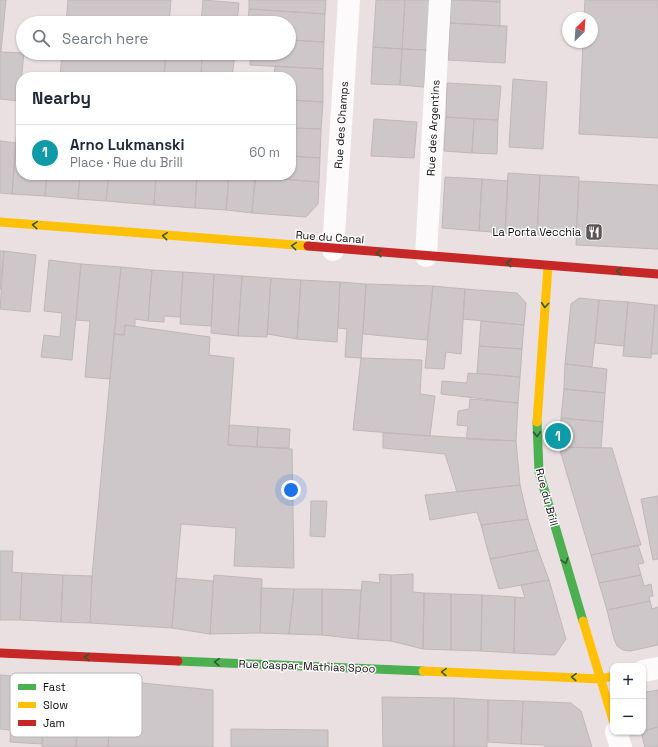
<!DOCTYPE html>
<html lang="en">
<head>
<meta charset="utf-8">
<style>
  body { margin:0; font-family:"Space Grotesk",sans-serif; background:#f2f2f3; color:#1f2937 }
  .controls { position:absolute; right:12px; bottom:12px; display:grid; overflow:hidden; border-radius:8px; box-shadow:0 1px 3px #0004 }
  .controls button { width:36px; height:36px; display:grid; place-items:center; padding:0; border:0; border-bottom:1px solid #e0e1e3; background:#fff; color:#1f2937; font:20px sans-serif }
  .compass { position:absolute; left:562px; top:12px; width:36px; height:36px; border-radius:50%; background:#fff; box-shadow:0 1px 3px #0004; rotate:25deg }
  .you { position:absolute; left:291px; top:490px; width:14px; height:14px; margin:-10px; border:3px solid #fff; border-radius:50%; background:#1a73e8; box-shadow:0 0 0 6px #1a73e833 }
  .badge { display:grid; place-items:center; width:26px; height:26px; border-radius:50%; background:#0b8043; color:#fff; font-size:13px; font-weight:700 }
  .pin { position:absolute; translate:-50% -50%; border:2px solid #fff; box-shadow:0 1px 4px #0006 }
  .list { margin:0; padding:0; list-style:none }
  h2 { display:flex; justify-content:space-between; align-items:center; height:52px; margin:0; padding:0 16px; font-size:17px }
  h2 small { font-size:13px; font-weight:400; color:#747a83 }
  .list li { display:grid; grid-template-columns:26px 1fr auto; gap:12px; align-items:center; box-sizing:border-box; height:56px; padding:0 16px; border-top:1px solid #e0e1e3 }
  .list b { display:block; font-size:15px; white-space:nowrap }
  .list p { margin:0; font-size:13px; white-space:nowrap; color:#747a83 }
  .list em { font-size:13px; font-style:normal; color:#747a83 }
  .icon { flex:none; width:22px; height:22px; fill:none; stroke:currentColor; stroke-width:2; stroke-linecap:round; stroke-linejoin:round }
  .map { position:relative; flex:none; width:658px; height:747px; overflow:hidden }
  .search { position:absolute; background:#fff; box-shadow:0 1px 3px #0004; left:16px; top:16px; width:280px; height:44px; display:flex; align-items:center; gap:10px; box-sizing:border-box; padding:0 14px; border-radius:22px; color:#747a83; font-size:15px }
  .panel { position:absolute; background:#fff; box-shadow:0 1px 3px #0004; left:16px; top:72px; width:280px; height:108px; border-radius:16px }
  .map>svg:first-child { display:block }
</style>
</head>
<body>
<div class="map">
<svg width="658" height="747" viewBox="0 0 658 747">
  <rect width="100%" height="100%" fill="#eae0e2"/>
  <path fill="#cec7c9" stroke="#bfb7b9" d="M0,0H6L1,52L24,53L19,101L0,99Z
    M68,0H171L169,23H66Z
    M203,0L239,3L237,23H201Z
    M249,0H326L325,14L249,9Z
    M376,0H405L402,49L373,47Z
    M405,0H430L427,50L402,49Z
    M451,0L500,2V26L450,23Z
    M468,0H500V2Z
    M585,0H658V138L579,134L583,42H592V18H584Z
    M249,9L325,14L324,42L289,40V23H248Z
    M450,23L507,26L505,63L448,60Z
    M289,40L324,42L323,69L250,65L251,53H289Z
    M373,47L402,49L400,85L371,84Z
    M402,49L427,50L424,87L400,85Z
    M62,53H166L164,77H60Z
    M166,53H202L201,77H164Z
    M202,53H235L232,77H201Z
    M275,66L323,69V102L291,100V77H274Z
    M513,79L547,82L543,149L509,147Z
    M447,83L501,86L498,120L446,117Z
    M291,100L323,102L321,129L291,128Z
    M19,101H21V175H47L45,196L12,194Z
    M446,117L474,119L472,153L444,151Z
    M374,119L417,122L414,158L371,156Z
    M474,119L498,120L497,154L472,153Z
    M291,128L321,129L320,158L291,156Z
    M0,141L16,143L12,194L0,193Z
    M291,156L320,158L319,182L271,178V175H291Z
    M508,173L540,175L537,235L505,233Z
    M47,175H80L78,199L45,196Z
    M80,175H109L106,201L78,199Z
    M109,175H156L154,205L106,201Z
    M156,175H197L195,208L154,205Z
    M197,175H229L226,210L195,208Z
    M229,175H256L252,213L226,210Z
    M540,175L579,177L576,237L537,235Z
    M255,177L319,182L318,204L306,217L252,213Z
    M445,177L482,179L479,231L442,228Z
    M482,179L508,181L505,233L479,231Z
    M579,181L658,185V249L576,245Z
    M0,251H4L0,290Z
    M4,251L36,255L30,312L0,309Z
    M49,260L81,264L72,360L41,357L44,335L60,337L62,313L44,311Z
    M81,264L121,267L110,379L85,377L90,321L76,320Z
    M121,267L152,270L148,321L135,319V326L125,325L124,335L114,334Z
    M152,270L183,272L180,317L164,316V322L148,321Z
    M183,272L214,274L211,326L180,324Z
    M214,274L242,276L238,336L211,333Z
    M242,276L271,278L267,337L238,336Z
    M271,278L301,280L297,339L267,334Z
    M301,280L340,282L337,342L297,339Z
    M340,282L366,284L361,358L345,357L347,329L338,328Z
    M366,284L433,286L427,340L363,334Z
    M433,286L465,289L461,354L446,352L444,369L425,368Z
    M465,289L517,293L526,303L524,325L463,319Z
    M579,298L599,300L592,367L565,364L571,304Z
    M599,300L628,302L624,346L595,343Z
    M628,302L655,305L651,358L623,356Z
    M655,305H658V354H651Z
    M481,321L524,325L522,349L479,346Z
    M125,325L210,337L209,355L234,358L228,445L292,449L294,568L234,566L236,528L181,524L172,628L90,623L92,576L114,334L124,335Z
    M479,346L522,349L520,377L477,373Z
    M361,358L422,360L420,394L435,396L430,436L353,430Z
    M565,364L607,369L605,393L564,389Z
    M468,373L520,377L518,403L441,394L442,381L467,383Z
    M564,389L605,393L603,422L561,418Z
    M470,399L518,403L516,441L466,439L468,426L457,425L458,411L469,409Z
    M561,418L603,422L601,448L559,447Z
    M229,425L258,427L257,447L228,445Z
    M258,427L290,429L289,448L257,447Z
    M383,433L516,441L520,485L457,492L445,454L383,448Z
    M559,447L612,448L641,545L591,555Z
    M520,485L528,519L481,525L477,512L430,520L425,495Z
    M658,496V559L653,560L641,499Z
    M311,501H327L325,537L310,536Z
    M528,519L538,550L490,559L481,525Z
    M638,545L644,563L638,564L641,575L599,583L591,555Z
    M538,550L549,580L499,589L490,559Z
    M0,551H13L12,572L22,573L20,620H0Z
    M22,573L63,575L61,622L20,620Z
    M379,574L391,575V641L358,639L362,581L380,583Z
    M413,574V592L424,593L423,649L391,641V575Z
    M63,575L92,576L90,623L61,622Z
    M214,575L262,579L260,633L210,634Z
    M641,575L644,586L651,584L653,596L649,597L650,601L607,610L599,583Z
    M176,578L213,581L210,634L172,628Z
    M549,580L566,639L555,655L514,653L515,597L525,598L521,585Z
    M261,588L294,589L289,634L260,633Z
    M294,589H322V635L289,634Z
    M322,589L361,590L358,639L322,635Z
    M424,593L451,594V650L423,649Z
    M451,594L482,595L481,651L451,650Z
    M482,595L515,597L514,653L481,651Z
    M650,601L652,609L658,607V645L630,651L623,650L617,646L614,639L607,610Z
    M0,675L13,676L11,730L0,729Z
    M13,676L44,677L42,744L10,742Z
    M44,677L79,679L76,747H42Z
    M79,679L112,680L108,747H76Z
    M112,680L213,690V747H108Z
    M658,690V727L643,731V695L646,692Z
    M382,697L454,698V747H383Z
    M454,698L488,700L487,747H454Z
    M488,700L523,701L521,744L488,742Z
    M523,701L571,703L581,711L592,747H545L544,745L521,744Z
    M658,727V747H645L641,732Z
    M231,729L328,730V747H231Z"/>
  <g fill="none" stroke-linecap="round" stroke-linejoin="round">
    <path stroke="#fcfafb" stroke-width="22" d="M333,250L349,0
      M426,256L440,0
      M643,671L658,668
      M616,732L621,747"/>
    <path stroke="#4caf50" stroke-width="9" d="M537,422L539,472L583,621
      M178,661L423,671"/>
    <path stroke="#ffc107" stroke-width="9" d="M0,222L308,246
      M537,422L548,266
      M583,621L613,720
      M423,671L601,679L613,676"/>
    <path stroke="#c62828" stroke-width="9" d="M308,246L658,274
      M0,653L178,661"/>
  </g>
  <defs><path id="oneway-chevron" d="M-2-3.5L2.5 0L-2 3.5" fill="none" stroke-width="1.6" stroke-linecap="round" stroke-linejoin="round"/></defs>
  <g stroke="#2e5c2e">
    <use href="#oneway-chevron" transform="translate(35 225) rotate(-175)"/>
    <use href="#oneway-chevron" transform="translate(165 236) rotate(-175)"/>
    <use href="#oneway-chevron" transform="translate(294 246) rotate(-175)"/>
    <use href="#oneway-chevron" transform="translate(379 253) rotate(-176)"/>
    <use href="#oneway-chevron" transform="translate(509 263) rotate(-176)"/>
    <use href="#oneway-chevron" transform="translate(619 271) rotate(-176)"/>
    <use href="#oneway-chevron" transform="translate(545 305) rotate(94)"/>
    <use href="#oneway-chevron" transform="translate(537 434) rotate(88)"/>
    <use href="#oneway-chevron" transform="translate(565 561) rotate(73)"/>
    <use href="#oneway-chevron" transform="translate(87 657) rotate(-178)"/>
    <use href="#oneway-chevron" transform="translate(217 662) rotate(-178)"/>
    <use href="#oneway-chevron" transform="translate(444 672) rotate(-178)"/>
    <use href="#oneway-chevron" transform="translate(574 677) rotate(-177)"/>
  </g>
  <defs>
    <symbol id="restaurant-square" viewBox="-11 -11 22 22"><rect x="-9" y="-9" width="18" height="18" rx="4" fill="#5c5556" stroke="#fff"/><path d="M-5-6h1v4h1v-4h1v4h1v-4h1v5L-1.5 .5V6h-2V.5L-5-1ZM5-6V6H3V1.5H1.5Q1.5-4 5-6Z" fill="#fff"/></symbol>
  </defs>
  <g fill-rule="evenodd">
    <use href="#restaurant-square" x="584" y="222" width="20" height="20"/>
  </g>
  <g text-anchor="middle" stroke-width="3" stroke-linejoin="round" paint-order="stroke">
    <g font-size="11" fill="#0f0a0b" stroke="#fff">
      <text transform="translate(341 125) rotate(-86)" y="4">Rue des Champs</text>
      <text transform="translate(433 128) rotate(-87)" y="4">Rue des Argentins</text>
      <text transform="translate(330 237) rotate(4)" y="4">Rue du Canal</text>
      <text transform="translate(547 497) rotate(75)" y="4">Rue du Brill</text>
      <text transform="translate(307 666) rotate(2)" y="4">Rue Caspar-Mathias Spoo</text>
    </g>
    <g font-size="11" fill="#0f0a0b" stroke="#fff" text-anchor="end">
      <text x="581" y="236">La Porta Vecchia</text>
    </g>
  </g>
  <rect x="10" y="673" width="132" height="64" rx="6" fill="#fff" stroke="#b7b6b6" stroke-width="1"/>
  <rect x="18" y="684" width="18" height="6" fill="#4caf50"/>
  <rect x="18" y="702" width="18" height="6" fill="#ffc107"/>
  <rect x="18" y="720" width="18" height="6" fill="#c62828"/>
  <g font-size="11" fill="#0f0a0b">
    <text x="43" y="691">Fast</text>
    <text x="43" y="709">Slow</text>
    <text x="43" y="727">Jam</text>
  </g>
</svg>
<div class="controls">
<button>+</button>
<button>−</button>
</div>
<svg class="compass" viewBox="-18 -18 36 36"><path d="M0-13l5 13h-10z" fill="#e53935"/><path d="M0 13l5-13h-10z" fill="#747a83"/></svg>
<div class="you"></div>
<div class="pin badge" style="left:558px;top:436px;background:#0f9aa8">1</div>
<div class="search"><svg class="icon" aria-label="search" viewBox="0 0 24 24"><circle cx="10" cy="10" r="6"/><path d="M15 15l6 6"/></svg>Search here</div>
<section class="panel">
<h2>Nearby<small></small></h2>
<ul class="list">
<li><span class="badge" style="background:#0f9aa8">1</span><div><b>Arno Lukmanski</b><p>Place · Rue du Brill</p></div><em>60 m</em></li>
</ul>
</section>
</div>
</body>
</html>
